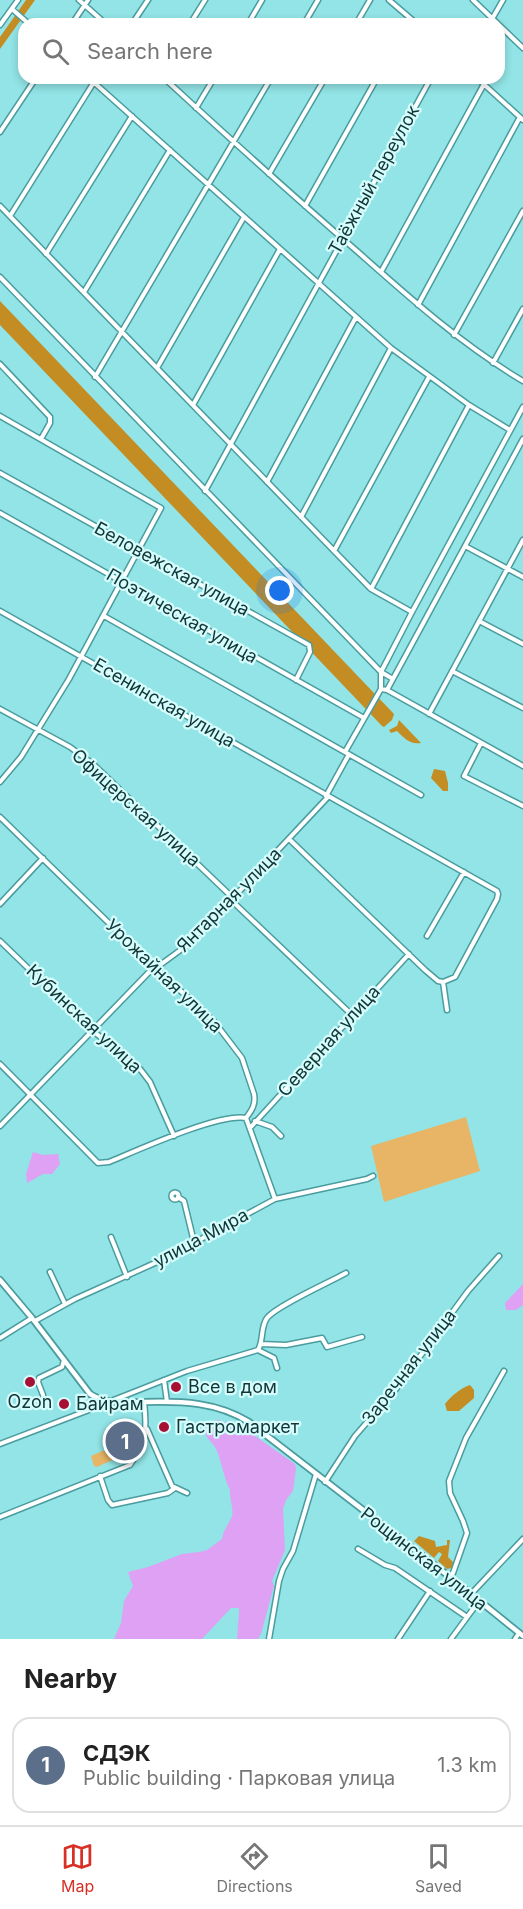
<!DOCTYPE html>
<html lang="en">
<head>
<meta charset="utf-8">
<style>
  body { margin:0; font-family:Inter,sans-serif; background:#f2f2f2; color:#222 }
  .you { position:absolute; left:280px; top:591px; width:21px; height:21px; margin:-15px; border:4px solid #fff; border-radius:50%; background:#1a73e8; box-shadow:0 0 0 9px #1a73e833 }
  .badge { display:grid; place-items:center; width:39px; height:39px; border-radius:50%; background:#d93025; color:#fff; font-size:20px; font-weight:700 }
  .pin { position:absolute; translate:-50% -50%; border:3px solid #fff; box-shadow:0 2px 6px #0006 }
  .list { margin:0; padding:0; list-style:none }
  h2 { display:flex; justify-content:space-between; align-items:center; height:78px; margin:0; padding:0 24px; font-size:26px }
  h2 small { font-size:20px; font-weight:400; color:#767676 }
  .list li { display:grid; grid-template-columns:39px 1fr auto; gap:18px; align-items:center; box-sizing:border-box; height:96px; margin:0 12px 12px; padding:0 12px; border:2px solid #e0e0e0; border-radius:18px }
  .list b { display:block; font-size:22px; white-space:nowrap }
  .list p { margin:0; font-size:20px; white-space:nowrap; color:#767676 }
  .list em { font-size:20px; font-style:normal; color:#767676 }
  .icon { flex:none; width:33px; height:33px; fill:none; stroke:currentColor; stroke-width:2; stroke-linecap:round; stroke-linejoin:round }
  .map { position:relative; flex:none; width:523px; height:1639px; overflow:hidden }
  .search { position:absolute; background:#fff; box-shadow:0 3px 9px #0003; left:18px; right:18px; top:18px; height:66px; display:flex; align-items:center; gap:15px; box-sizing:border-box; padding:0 21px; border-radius:18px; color:#767676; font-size:22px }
  .sheet { height:186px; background:#fff }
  nav { display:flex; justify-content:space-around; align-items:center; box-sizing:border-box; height:84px; border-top:2px solid #e0e0e0; background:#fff; font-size:16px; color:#767676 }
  nav a { display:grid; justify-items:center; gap:3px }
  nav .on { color:#d93025 }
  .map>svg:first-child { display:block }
</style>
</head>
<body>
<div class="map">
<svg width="523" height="1639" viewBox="0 0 523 1639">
  <rect width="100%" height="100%" fill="#92e4e6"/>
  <path fill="#e7b565" d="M466,1117L480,1171L384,1202L371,1146Z
    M114,1446L116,1447L119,1457L97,1467L94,1466L91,1456Z"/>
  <path fill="#c48d24" d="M26,0H35L0,49V37Z
    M0,301L394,714L392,720L384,727L382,726L0,325Z
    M399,720L421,743C410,745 404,738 397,731L391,733L389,730L397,726Z
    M434,769L445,771L448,783V791H443L431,778Z
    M470,1385L474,1390V1398L459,1411H447L445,1404C451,1396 461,1388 470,1385Z
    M419,1536L435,1541L436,1547L447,1545V1540H450L448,1557L453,1562L452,1568L447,1569L438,1561L442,1554L439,1552L434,1558L414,1541Z"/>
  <path fill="#dfa1f3" d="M33,1152L43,1155L58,1154L60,1164L52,1174H43L27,1183L26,1174Z
    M523,1284V1305L516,1310H506L505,1303Z
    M219,1420L245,1429L295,1464L296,1469L293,1491L286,1500L283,1509L285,1550L272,1581L274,1586L261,1634L258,1639H237L239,1612V1608H231L202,1639H114L121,1623L124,1601L133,1586L128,1572L148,1567L182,1554L199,1552L207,1550L222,1539C223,1530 229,1524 232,1516C234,1508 229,1499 230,1490C224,1478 222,1464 217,1451C213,1440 202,1439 207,1426L214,1421Z"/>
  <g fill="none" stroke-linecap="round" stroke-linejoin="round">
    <defs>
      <path id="minor" d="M79,0L106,24
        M389,0L417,24
        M473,0L498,24
        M12,9L29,24
        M492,19L503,0
        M72,24L88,0
        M132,24L148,0
        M190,24L205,0
        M248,24L262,0
        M304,24L318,0
        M356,24L370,0
        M0,25L18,0
        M499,25L523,48
        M89,78L391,348L469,405L510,430
        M164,78C228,137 292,195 358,252C410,298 462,345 523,381
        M477,78L523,120
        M196,108L214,78
        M0,132L36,78
        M269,174L325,78
        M0,206L371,589L412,612
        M305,206L377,78
        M10,216L94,82
        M46,254L132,116
        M381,272L484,84
        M0,277L381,672L393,679
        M84,292L170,150
        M418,305L520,117
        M454,335L523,211
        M493,363L523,309
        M0,364L50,417V423L41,439
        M157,368L244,217
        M95,377L271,78
        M193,405L280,249
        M0,416L161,508L69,679L21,757L0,782
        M0,473L309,645L310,652L296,680
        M267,482L356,317
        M205,491L431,78
        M0,513L364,718
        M301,517L391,348
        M465,546L523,577
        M334,551L429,377
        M371,589L469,405
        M0,611L497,891L498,894L497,899L455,977L443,982
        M104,616L421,795
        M479,621L523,644
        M452,671L523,708
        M381,689L387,690L523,766
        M387,690L523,439
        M0,709L70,747L93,764L233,898
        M429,714L523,540
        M481,743L464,776L523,806
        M345,752L381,689V672L412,612L523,407
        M326,796L348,756
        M0,817L154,967L213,1020L242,1058L254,1094C256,1104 252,1110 246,1118L275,1199
        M289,839L425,970L438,981L443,982
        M231,900L352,1015
        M0,904L43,858
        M427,936L464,872
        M0,941L93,1031L140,1069L150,1082L174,1136
        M443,982L447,1010
        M0,1064L98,1163L109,1162C138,1150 219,1113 246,1118
        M255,1121L272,1127L281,1136
        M0,1126L154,967L160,965L186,946L233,898L328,797
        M250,1128L409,954
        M171.5 1196a3.5 3.5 0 1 1 7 0a3.5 3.5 0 1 1-7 0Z
        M178,1197L184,1201L194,1242
        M111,1237L127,1277
        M50,1272L65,1304
        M35,1321L75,1299L166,1258L275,1199L367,1179L373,1176
        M0,1338L32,1318
        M261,1344L286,1345L322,1338L327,1347L362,1337
        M258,1350L274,1358L277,1368
        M164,1380L167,1402
        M43,1395L38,1382L39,1378L62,1367L64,1360
        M111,1401L187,1371L258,1350C264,1340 260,1328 267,1318C276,1306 330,1282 346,1273
        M147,1429L172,1486L187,1493
        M0,1444L89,1410L97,1398
        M100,1476L108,1500L112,1505L168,1493L175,1488
        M325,1482L355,1436L396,1389L468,1291L499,1256
        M0,1517L130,1465C147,1441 147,1429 144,1402
        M358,1549L385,1565L395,1568L467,1617
        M450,1577L453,1573L467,1533L463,1521L450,1493L449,1481L466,1438L504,1371
        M471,1594L523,1539
        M269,1639L279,1581L283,1569L293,1551L316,1474
        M398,1639L430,1591
        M451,1639L479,1601
        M515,1639L519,1633"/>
      <path id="tertiary" d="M0,1280L32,1318L90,1394C107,1405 125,1402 145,1402C182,1401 217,1402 249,1422L450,1577L523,1636"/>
    </defs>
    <use href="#minor" stroke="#4a9c9e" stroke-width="7"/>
    <use href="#tertiary" stroke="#4a9c9e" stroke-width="8"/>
    <use href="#minor" stroke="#fff" stroke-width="4"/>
    <use href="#tertiary" stroke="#fff" stroke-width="4.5"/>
  </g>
  <g fill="#a81033" stroke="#d6fdfd" stroke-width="2">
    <circle cx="30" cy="1382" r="6"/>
    <circle cx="176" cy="1387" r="6"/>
    <circle cx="64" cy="1404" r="6"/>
    <circle cx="164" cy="1427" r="6"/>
  </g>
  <g text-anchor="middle" stroke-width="4.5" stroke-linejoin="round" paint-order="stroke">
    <g font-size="18" fill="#123536" stroke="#d6fdfd">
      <text transform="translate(374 180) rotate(-61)" y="6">Таёжный переулок</text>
      <text transform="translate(172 569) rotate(29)" y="6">Беловежская улица</text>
      <text transform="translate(182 616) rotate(30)" y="6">Поэтическая улица</text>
      <text transform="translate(164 703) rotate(30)" y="6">Есенинская улица</text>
      <text transform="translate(136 808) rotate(42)" y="6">Офицерская улица</text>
      <text transform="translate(229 900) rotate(-45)" y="6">Янтарная улица</text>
      <text transform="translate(164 976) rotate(44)" y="6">Урожайная улица</text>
      <text transform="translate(84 1019) rotate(43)" y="6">Кубинская улица</text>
      <text transform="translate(329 1041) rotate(-48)" y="6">Северная улица</text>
      <text transform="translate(201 1238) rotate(-28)" y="6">улица Мира</text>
      <text transform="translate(409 1367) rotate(-52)" y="6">Заречная улица</text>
      <text transform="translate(424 1559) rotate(38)" y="6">Рощинская улица</text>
    </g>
    <g font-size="18" fill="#123536" stroke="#d6fdfd" text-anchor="start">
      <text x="188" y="1393">Все в дом</text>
      <text x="30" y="1408" text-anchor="middle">Ozon</text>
      <text x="76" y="1410">Байрам</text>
      <text x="176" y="1433">Гастромаркет</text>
    </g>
  </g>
</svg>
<div class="you"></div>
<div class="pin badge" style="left:125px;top:1441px;background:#5c6f8a">1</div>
<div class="search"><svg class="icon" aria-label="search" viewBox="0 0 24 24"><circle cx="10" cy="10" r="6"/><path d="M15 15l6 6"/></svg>Search here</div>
</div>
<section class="sheet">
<h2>Nearby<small></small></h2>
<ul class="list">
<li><span class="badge" style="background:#5c6f8a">1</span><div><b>СДЭК</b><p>Public building · Парковая улица</p></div><em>1.3 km</em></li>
</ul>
</section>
<nav>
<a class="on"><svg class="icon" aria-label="map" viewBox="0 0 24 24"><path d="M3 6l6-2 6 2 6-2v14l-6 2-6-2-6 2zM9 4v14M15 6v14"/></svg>Map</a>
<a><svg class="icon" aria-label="directions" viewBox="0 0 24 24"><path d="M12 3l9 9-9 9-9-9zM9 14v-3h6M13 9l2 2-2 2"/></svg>Directions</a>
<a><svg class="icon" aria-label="saved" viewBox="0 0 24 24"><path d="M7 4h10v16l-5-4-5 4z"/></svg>Saved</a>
</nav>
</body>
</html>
